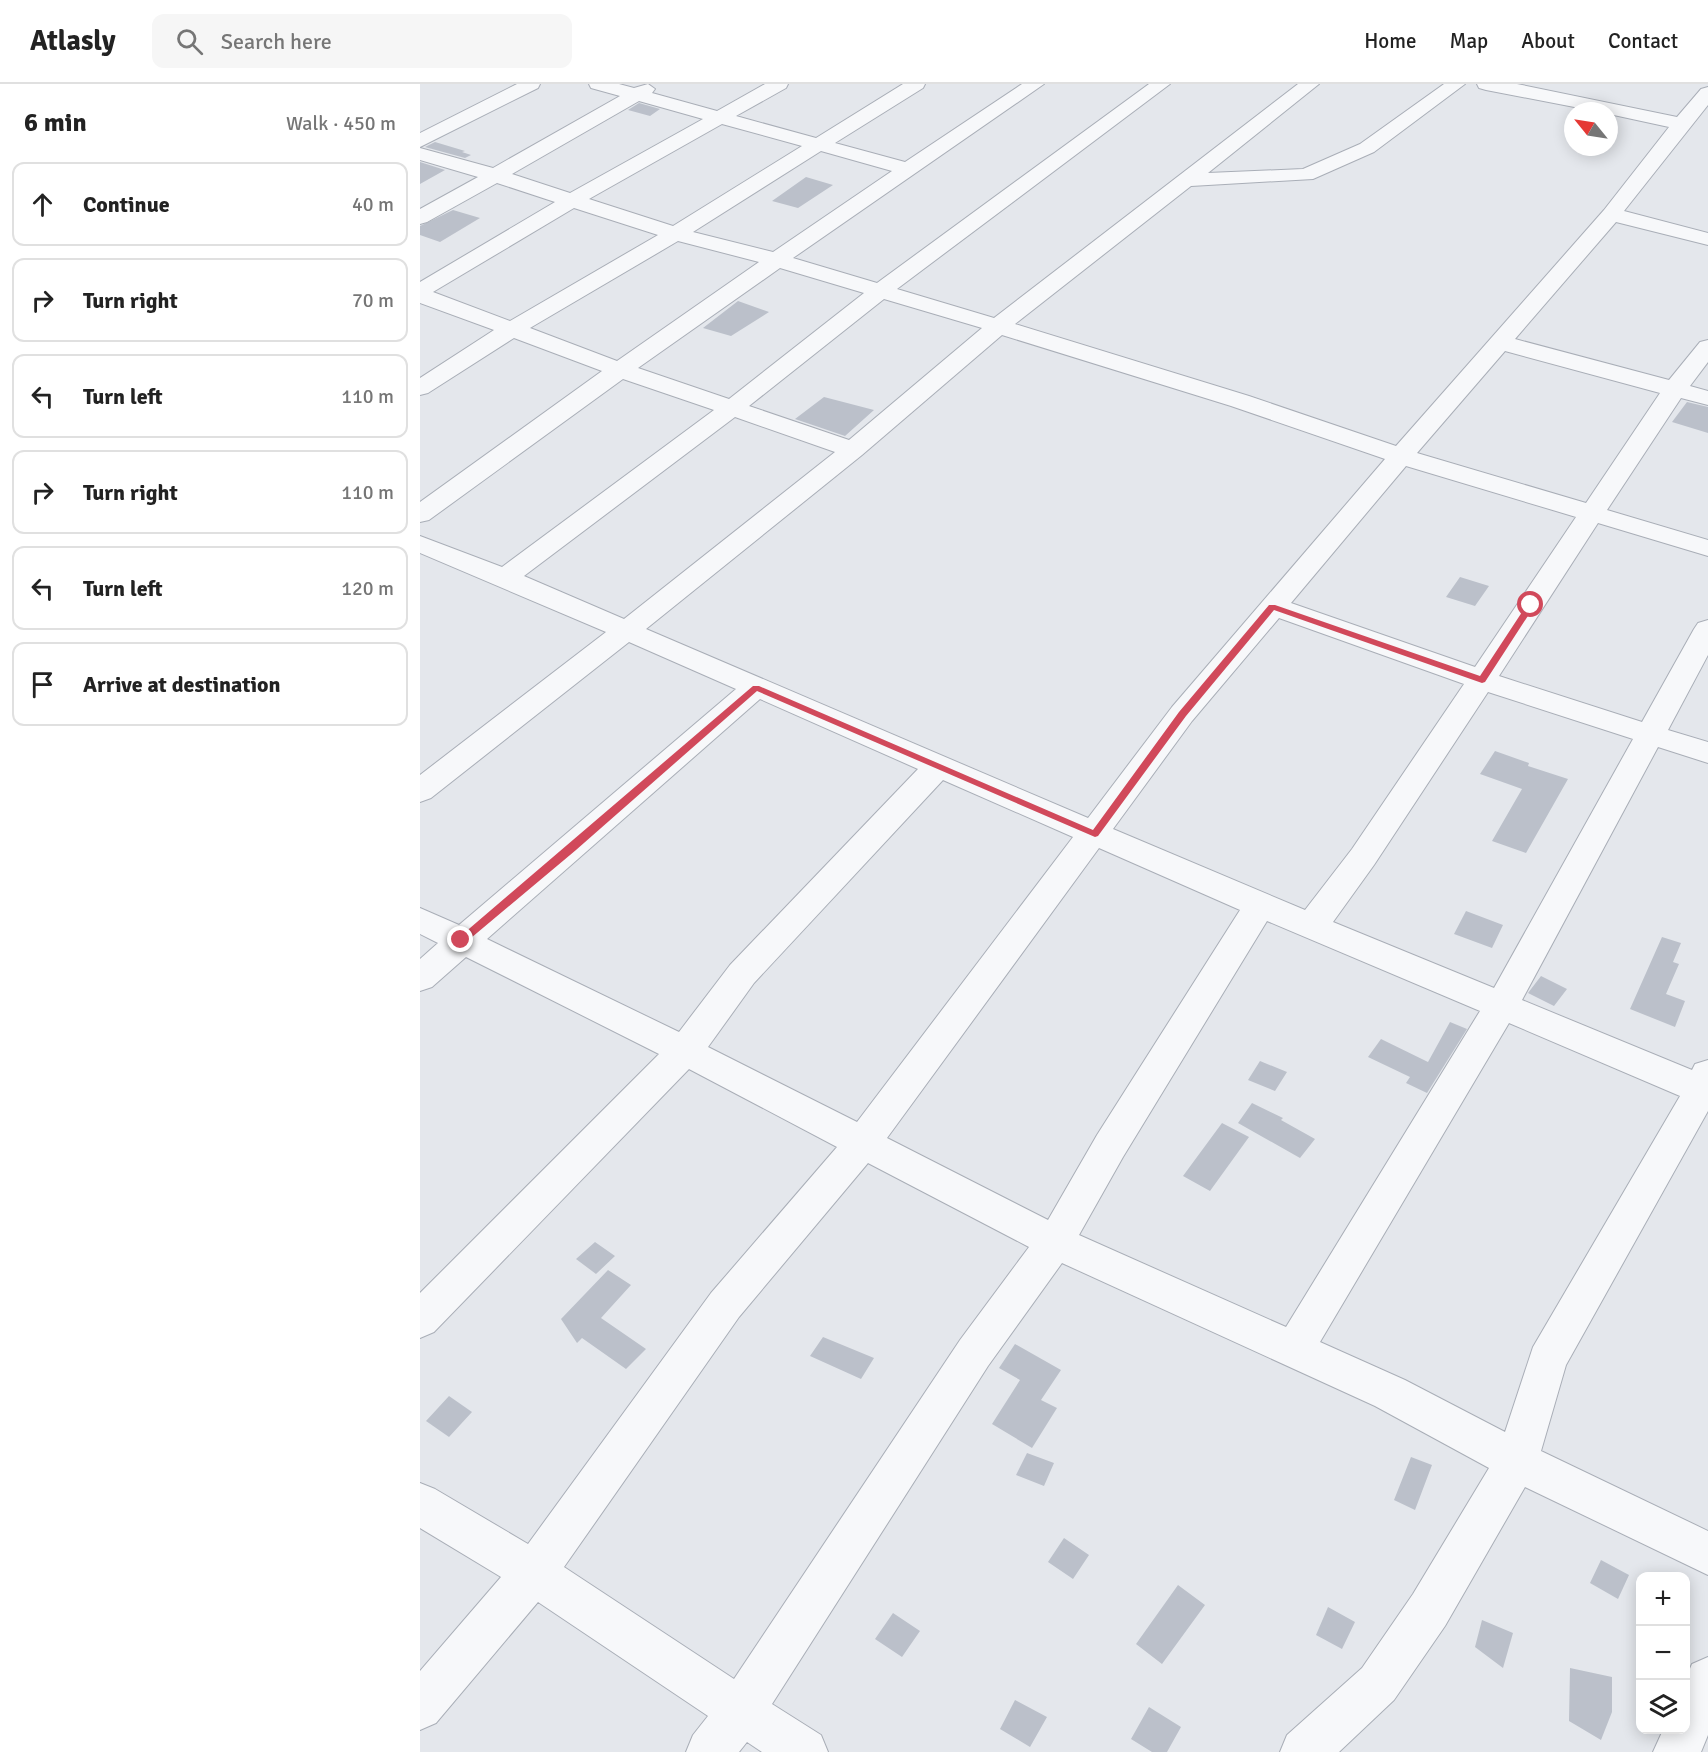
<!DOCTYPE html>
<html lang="en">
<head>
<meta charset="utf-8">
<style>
  body { margin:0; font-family:Signika,sans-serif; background:#f6f6f6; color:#222 }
  .controls { position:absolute; right:18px; bottom:18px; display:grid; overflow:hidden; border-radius:12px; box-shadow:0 3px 15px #0003 }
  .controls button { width:54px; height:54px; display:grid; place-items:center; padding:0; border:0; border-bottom:2px solid #e0e0e0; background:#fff; color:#222; font:30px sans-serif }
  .compass { position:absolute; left:1144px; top:18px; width:54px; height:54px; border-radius:50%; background:#fff; box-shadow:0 3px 15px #0003; rotate:300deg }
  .stop { position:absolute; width:18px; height:18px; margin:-14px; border:4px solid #d1495b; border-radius:50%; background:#fff }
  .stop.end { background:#d1495b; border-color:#fff; box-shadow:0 2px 6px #0008 }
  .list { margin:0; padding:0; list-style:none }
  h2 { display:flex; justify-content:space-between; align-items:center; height:78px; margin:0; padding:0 24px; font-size:26px }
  h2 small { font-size:20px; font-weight:400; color:#767676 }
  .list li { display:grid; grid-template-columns:39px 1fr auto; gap:18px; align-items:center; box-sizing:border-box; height:84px; margin:0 12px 12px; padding:0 12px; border:2px solid #e0e0e0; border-radius:12px }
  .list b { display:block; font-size:22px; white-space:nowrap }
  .list em { font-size:20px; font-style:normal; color:#767676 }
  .icon { flex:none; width:33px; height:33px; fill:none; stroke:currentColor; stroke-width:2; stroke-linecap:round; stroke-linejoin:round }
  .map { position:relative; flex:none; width:1288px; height:1668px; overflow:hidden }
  header { display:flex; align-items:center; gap:36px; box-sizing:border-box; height:84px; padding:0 30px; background:#fff; border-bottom:2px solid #e0e0e0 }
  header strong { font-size:28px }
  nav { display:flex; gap:33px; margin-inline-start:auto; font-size:21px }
  .search { width:420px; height:54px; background:#f6f6f6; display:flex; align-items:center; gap:15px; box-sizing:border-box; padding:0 21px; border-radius:12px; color:#767676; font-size:22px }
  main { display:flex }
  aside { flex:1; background:#fff }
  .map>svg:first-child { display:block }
</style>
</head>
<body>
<header>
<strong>Atlasly</strong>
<div class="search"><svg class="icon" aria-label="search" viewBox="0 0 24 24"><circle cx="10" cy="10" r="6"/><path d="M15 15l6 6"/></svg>Search here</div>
<nav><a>Home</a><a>Map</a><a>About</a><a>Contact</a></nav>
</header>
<main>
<aside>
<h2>6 min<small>Walk · 450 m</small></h2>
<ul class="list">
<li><svg class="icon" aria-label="ahead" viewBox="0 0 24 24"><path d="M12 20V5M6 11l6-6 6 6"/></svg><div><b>Continue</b></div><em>40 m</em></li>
<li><svg class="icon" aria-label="right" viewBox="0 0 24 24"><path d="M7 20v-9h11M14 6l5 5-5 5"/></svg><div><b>Turn right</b></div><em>70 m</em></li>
<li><svg class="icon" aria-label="left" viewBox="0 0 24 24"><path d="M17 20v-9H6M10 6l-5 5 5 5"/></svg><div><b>Turn left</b></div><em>110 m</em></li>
<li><svg class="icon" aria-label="right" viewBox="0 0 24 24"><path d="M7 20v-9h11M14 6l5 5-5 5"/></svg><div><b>Turn right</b></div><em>110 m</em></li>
<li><svg class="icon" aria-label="left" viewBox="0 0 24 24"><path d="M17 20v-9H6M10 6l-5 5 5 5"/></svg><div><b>Turn left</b></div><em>120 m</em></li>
<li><svg class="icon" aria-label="arrive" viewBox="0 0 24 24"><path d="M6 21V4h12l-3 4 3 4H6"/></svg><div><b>Arrive at destination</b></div></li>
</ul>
</aside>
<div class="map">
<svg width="1288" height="1668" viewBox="0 0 1288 1668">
  <rect width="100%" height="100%" fill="#e4e7ec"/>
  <path fill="#bbc0ca" d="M219,19L240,25L230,32L208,26Z
    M15,58L45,67L42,68L51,71L45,74L5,63Z
    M0,78L25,86L0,100Z
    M386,93L413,101L378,124L352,117Z
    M33,126L60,134L20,158L0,151V142Z
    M318,217L349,228L311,252L283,244Z
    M404,313L454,326L425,352L375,335Z
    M1267,318L1288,323V349L1252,338Z
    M1040,493L1069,502L1055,522L1026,513Z
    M1075,667L1109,679L1108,682L1148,695L1106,769L1072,757L1102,705L1060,690Z
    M1046,827L1083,841L1072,864L1034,850Z
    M1242,853L1261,859L1253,878L1259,880L1246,910L1265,917L1255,943L1210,925Z
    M1121,892L1147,905L1134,922L1108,909Z
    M1030,938L1047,945L1007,1009L986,999L990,993L948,973L961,955L1008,978Z
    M840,977L867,988L855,1007L828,996Z
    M832,1019L863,1034L861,1036L895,1055L880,1074L818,1039Z
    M802,1039L829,1053L790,1107L763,1092Z
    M175,1158L195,1172L176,1190L156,1175Z
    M188,1186L211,1201L181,1234L226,1265L206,1285L162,1254L157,1259L141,1235Z
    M403,1253L454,1274L441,1295L390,1272Z
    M595,1260L641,1286L621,1316L637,1324L612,1364L572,1340L600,1296L579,1284Z
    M29,1312L52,1328L29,1353L6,1337Z
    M607,1369L634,1379L624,1402L596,1391Z
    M991,1373L1012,1381L995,1426L974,1416Z
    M644,1454L669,1471L653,1495L628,1478Z
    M1181,1476L1209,1491L1198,1515L1170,1499Z
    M758,1501L785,1521L742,1580L716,1560Z
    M908,1523L935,1538L922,1565L896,1551Z
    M473,1529L500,1547L482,1573L455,1555Z
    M1062,1536L1093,1549L1083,1584L1055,1563Z
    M1150,1584L1192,1593V1628L1181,1656L1149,1637Z
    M595,1616L627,1633L610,1663L580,1645Z
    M729,1623L761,1643L747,1668H732L711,1655Z"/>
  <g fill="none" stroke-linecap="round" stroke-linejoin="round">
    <defs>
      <path id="minor" d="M97,0H120L118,4L0,63V49Z
        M169,0H199L214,4L228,0L235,5L232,9L297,27L345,0H368L366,4L316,32L396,54L483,0H505L503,4L415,59L485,78L602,0H624L373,174L457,199L729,0H750L477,205L574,234L878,0H899L788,89L883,85L940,60L1024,0H1045L954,68L893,95L771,102L595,240L829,312L976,362L1184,126L1249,43L1189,30V27H1175L1066,6L1059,4L1057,0H1097L1257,33L1281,5L1288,3V21L1204,127L1288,149V161L1196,138L1095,255L1249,296L1280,258L1288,256V278L1270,302L1288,307V321L1261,314L1187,426L1288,456V472L1178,439L1079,592L1222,638L1274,545L1278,539L1288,536V571L1248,646L1288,658V679L1238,663L1102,916L1272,986L1275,980L1288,976V1027L1146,1281L1121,1367L1288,1447V1491L1105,1403L1025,1542L974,1616L919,1668H860L867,1651L942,1584L993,1510L1069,1384L955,1322L642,1179L568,1282L352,1620L401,1651L408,1668H342L327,1658L319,1668H266L273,1651L288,1632L118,1518L16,1639L0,1646V1587L81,1493L0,1444V1399L15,1405L108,1460L291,1209L417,1063L269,985L14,1248L0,1254V1209L239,970L46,873L12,903L0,907V875L18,859L0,850V824L39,841L316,605L209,558L11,714L0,718V691L186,548L0,469V452L82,483L294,326L203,295L9,436L0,438V418L182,287L94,254L8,309L0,311V294L74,246L0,219V198L135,118L77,99L7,138L0,140V125L58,93L0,76V64L73,84L200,12L171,4ZM219,17L283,35L150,109L92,90ZM302,40L382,62L253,142L169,115ZM401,67L472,87L353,168L273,148ZM154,124L238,151L90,237L13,208ZM258,157L339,178L197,277L110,244ZM360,184L444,209L309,315L218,284ZM464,215L562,244L429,356L329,322ZM582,251L811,322L965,375L752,623L668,734L226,545L442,371ZM1085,267L1240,309L1166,419L997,369ZM315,333L415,368L204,535L104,492ZM986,382L1156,433L1055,583L871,519ZM859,534L1044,600L932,765L885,826L693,745L772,637ZM1068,608L1213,655L1074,904L913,838L954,781ZM340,615L498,685L310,881L259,948L67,855ZM523,696L653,753L437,1038L288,963L334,899ZM679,764L820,826L677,1051L628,1136L467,1054ZM847,837L1060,927L866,1243L659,1151L703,1073ZM1089,939L1260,1012L1113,1263L1085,1348L985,1296L900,1258ZM448,1079L609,1163L540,1256L314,1595L144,1483L319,1233Z
        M1288,1573V1651L1281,1668H1233L1243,1646H1266V1594L1272,1580Z"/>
    </defs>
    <use href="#minor" stroke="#a9aeb7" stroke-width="2"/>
    <use href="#minor" fill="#f7f8fa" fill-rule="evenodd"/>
  </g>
  <path fill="#d1495b" d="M1111,519L1115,521L1065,598L1062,599L854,526L766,632L678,752L675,753L337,607L156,766L45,859H38L36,856L333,602H339L673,746L759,628L849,521H855L1060,592L1108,519Z"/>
</svg>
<div class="controls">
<button>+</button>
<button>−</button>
<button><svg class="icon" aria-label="layers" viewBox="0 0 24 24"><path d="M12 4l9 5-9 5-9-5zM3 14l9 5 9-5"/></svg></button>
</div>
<svg class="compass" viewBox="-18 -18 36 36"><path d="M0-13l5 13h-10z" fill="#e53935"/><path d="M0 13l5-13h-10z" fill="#767676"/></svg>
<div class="stop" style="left:1111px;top:521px"></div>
<div class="stop end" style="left:41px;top:856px"></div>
</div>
</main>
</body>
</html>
